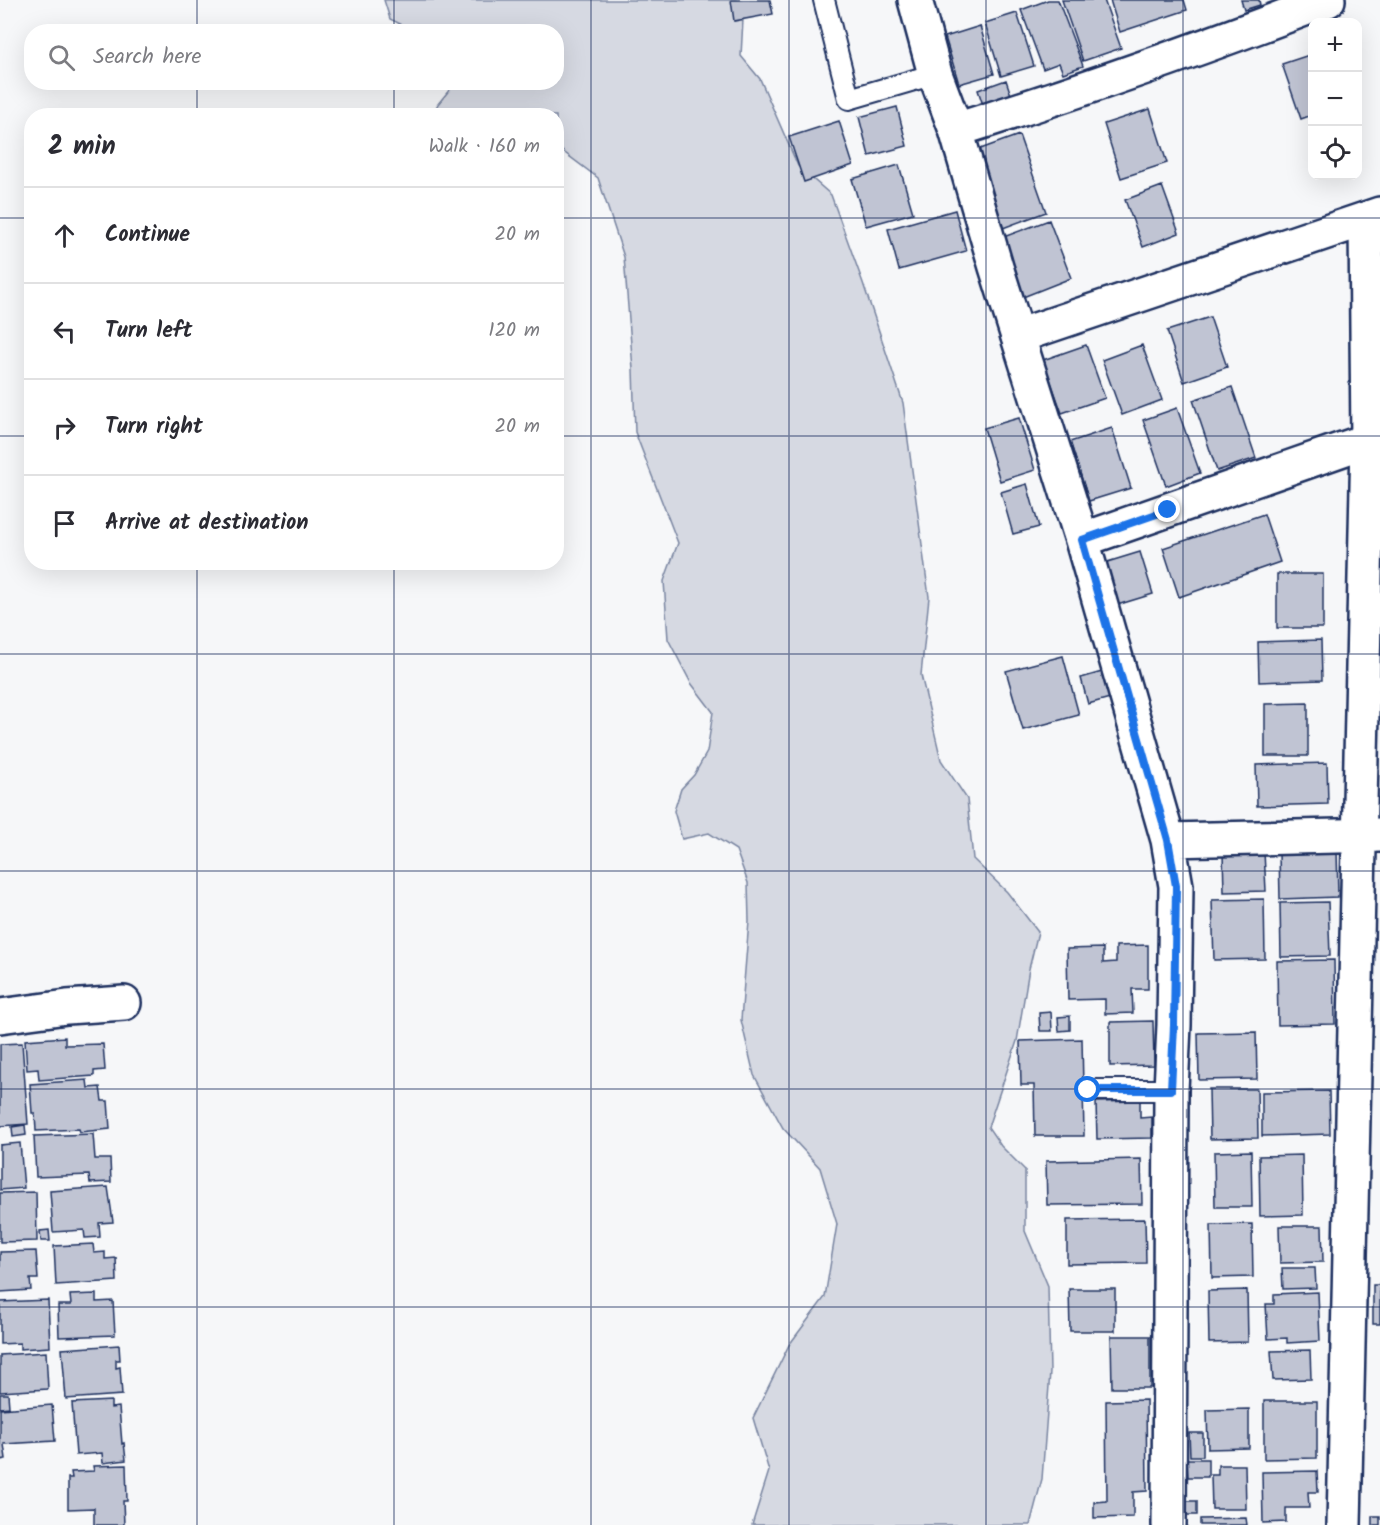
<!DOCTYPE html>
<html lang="en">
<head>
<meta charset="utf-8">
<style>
  body { margin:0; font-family:Kalam,sans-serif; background:#f7f7f7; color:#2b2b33 }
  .controls { position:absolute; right:18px; top:18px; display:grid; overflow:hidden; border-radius:12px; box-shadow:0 6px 24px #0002 }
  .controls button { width:54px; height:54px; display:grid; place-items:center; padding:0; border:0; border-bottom:2px solid #e1e1e2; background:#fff; color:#2b2b33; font:30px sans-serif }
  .stop { position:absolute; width:18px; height:18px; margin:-14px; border:4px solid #1a73e8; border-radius:50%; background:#fff }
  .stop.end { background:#1a73e8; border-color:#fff; box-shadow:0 2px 6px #0008 }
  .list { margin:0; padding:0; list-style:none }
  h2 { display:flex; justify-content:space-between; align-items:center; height:78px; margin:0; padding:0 24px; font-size:26px }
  h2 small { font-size:20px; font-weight:400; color:#7c7c81 }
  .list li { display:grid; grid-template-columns:39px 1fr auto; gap:18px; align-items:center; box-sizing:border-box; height:96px; padding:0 24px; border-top:2px solid #e1e1e2 }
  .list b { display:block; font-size:22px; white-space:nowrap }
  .list em { font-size:20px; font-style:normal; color:#7c7c81 }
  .icon { flex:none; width:33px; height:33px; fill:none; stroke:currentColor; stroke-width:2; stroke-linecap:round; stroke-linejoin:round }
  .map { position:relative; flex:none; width:1380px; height:1525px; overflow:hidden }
  .search { position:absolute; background:#fff; box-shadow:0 6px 24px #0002; left:24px; top:24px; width:540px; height:66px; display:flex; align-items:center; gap:15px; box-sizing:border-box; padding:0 21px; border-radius:24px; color:#7c7c81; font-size:22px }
  .panel { position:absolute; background:#fff; box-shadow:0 6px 24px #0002; left:24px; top:108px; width:540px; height:462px; border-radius:24px }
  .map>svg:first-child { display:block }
</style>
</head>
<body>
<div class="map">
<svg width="1380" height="1525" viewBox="0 0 1380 1525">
  <rect width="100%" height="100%" fill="#f6f7f9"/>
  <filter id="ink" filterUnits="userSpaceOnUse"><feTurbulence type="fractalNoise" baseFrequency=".0167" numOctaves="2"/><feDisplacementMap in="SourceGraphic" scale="12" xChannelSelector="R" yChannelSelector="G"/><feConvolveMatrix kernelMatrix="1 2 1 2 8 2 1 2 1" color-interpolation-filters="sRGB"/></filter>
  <g filter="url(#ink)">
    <path fill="#d6d9e2" stroke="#7884a0" stroke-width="1.5" d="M384,0H736L743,19L741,56L760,79L798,166L831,195L863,283L903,403L929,597L921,675L941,760L967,799L973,859L1007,892L1038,932L1029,969L1017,1041L988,1127L1001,1146L1025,1170V1231L1048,1286L1050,1372L1042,1479L1030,1525H752L769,1471L753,1418L789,1345L825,1297L837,1224L820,1168L783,1128L754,1075L741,1020L749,921L748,883L736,850L709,833L682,839L674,811L681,789L694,775L707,752L713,712L691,683L668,639L664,581L678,543L635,432L633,369L624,257L598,178L557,147L556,116L432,115L438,104L455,83L556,82V32L415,31L390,19Z"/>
    <path fill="#c0c4d3" stroke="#1b2f5e" stroke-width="1.5" d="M731,0H770L773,14L734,21Z
      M1048,0H1058L1083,66L1063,73L1059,63L1043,69L1021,10Z
      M1062,0H1104L1121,48L1083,61Z
      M1110,0H1184L1187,10L1120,32Z
      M1241,0H1259L1260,5L1244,10Z
      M1017,13L1034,66L1001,76L985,23Z
      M980,26L994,74L959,84L945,37Z
      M1312,54V115L1301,119L1282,64Z
      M1006,80L1011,95L983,105L978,90Z
      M897,107L907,146L869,156L859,117Z
      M1150,109L1167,163L1121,178L1104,124Z
      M839,121L853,165L804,182L789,137Z
      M1019,135L1046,212L1003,228L975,151Z
      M899,165L913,213L866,226L852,179Z
      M1162,186L1179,233L1143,247L1125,200Z
      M955,210L966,251L899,270L888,229Z
      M1049,220L1071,278L1023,297L1001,238Z
      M1210,317L1227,367L1184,382L1167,331Z
      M1086,345L1105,398L1062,413L1043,360Z
      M1142,345L1162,400L1122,415L1102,360Z
      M1232,387L1256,458L1217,471L1193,400Z
      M1177,408L1200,473L1166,486L1143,420Z
      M1019,418L1035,470L1000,481L984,428Z
      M1112,428L1131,488L1089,501L1070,442Z
      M1027,484L1039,527L1013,534L1001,492Z
      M1264,514L1280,562L1179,597L1163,548Z
      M1140,552L1153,594L1117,605L1104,563Z
      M1277,574H1323V628H1277Z
      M1321,640L1322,680L1259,682L1258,642Z
      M1063,656L1079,715L1023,730L1006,671Z
      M1102,672L1110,698L1088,704L1081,678Z
      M1308,703V756H1265V704Z
      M1327,763L1328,804L1257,806L1256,765Z
      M1337,850L1338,897L1280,899L1279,852Z
      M1223,852H1264L1266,891L1224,892Z
      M1264,899L1265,959L1214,960L1212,900Z
      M1328,902L1330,956L1281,957L1280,903Z
      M1148,945V989H1132L1133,1013L1105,1014V999L1068,1000L1067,949L1103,948V963L1116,962V946Z
      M1334,960L1335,1024L1278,1025L1277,961Z
      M1051,1012L1052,1031H1040L1039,1013Z
      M1070,1016V1030L1059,1031L1058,1017Z
      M1153,1021L1154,1065L1110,1066V1022Z
      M1256,1032L1257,1079L1199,1080L1198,1033Z
      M65,1037V1045L103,1044L105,1070L94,1071V1076L39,1080L38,1069L27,1070L25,1040Z
      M1082,1039L1084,1136H1035L1034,1085H1021L1020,1041Z
      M22,1043L28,1124L0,1126V1044Z
      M87,1080L88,1088L100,1087L102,1101H108L110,1129L80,1132L79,1129L36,1131L35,1113H32L30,1084Z
      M1209,1089H1257L1258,1138L1210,1139Z
      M1329,1091L1330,1134L1262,1136V1092Z
      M1140,1101V1118L1152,1117V1138L1097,1139L1096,1102Z
      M25,1125L26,1135L13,1137L12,1127Z
      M93,1134L95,1159H110L111,1182L90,1183L89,1175L36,1177L34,1136Z
      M20,1143L24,1188L0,1190V1145Z
      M1251,1151L1252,1207H1215L1214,1152Z
      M1302,1155L1303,1215L1260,1216L1259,1156Z
      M1141,1159L1142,1204L1047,1205L1046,1161Z
      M108,1187L113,1222L99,1223L100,1237L85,1238L84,1230L53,1232L50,1191Z
      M36,1192L37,1241L0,1242V1193Z
      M1145,1219L1146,1263L1067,1264V1220Z
      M1252,1224L1253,1277L1212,1278L1211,1225Z
      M1279,1226H1322L1323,1262L1280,1263Z
      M49,1230L50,1241H41L40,1231Z
      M93,1244L94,1253L105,1252V1259L116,1258L117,1281L56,1285L54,1246Z
      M36,1251L38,1279H30L31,1290L0,1292V1252Z
      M1282,1268H1315L1316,1288L1283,1289Z
      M1373,1285H1380V1324H1373Z
      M1069,1289H1115V1331H1070Z
      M1247,1290L1248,1342L1209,1343L1208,1291Z
      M1318,1292L1320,1341L1287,1343V1338L1268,1339L1266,1304H1274V1294Z
      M96,1294V1302L113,1301L115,1335L59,1337L58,1305H71L70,1295Z
      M48,1300L50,1347L20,1349V1343L0,1344V1302Z
      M1111,1336H1150V1388H1112Z
      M119,1345L120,1360H116V1368L120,1367L122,1395L66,1399L62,1349Z
      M1310,1350L1311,1379L1273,1380L1271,1351Z
      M46,1352L48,1389L0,1392V1355Z
      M0,1394H8L9,1407L0,1408Z
      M1146,1400L1147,1491L1133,1492V1517L1094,1518V1502L1107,1501L1106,1401Z
      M111,1401V1408L119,1407L122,1444L124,1443L126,1460L103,1463L102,1453L76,1455L72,1403Z
      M1264,1401H1317V1458L1264,1459Z
      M52,1405L55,1441L4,1444L6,1459L0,1460V1409Z
      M1249,1409V1448L1208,1449L1207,1410Z
      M1189,1433H1203V1456H1190Z
      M1187,1459H1208V1477H1188Z
      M126,1465L127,1501H123L124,1525H94V1508L68,1509V1478H72L71,1472L94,1471L93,1466Z
      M1218,1465H1245L1246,1509H1212L1211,1475H1218Z
      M1317,1471L1318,1492H1308L1309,1508H1286V1522L1263,1523L1262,1472Z
      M1186,1501H1197V1515H1186Z
      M1372,1516H1380V1525H1372Z
      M1246,1518L1247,1525H1200V1519Z"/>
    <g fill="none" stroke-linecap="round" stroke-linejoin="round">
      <defs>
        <path id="lane" d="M824,0L849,99L935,74
          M1088,1090H1171"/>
        <path id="street" d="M915,0L935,74L956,130L996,267L1082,540L1168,840L1176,886L1174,1025L1171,1090L1169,1525
          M956,130C1081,91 1205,47 1328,0
          M1082,540L1380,436
          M1168,840L1380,835
          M0,1016L67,1007L124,1003"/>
        <path id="secondary" d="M1018,336L1380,214
          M1344,1525L1368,441L1366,220"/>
      </defs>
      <use href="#lane" stroke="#1b2f5e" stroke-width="24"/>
      <use href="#street" stroke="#1b2f5e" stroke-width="38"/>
      <use href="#secondary" stroke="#1b2f5e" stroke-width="38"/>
      <use href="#lane" stroke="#fff" stroke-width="20"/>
      <use href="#street" stroke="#fff" stroke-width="33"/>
      <use href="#secondary" stroke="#fff" stroke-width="33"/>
    </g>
  </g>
  <g fill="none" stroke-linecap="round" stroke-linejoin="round" filter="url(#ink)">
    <path stroke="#1a73e8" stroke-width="8" d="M1088,1090H1171L1174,1025L1176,886L1168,840L1082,540L1168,510"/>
  </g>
  <path fill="none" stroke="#1b2f5e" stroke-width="1.5" stroke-opacity="0.55" d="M197,0V32M394,0V32M591,0V1525M789,0V1525M986,0V1525M1183,0V1525M197,82V116M394,82V116M0,218H32M556,218H1380M0,436H32M556,436H1380M197,562V1525M394,562V1525M0,654H1380M0,871H1380M0,1089H1380M0,1307H1380"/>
</svg>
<div class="controls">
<button>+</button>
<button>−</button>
<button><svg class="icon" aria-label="locate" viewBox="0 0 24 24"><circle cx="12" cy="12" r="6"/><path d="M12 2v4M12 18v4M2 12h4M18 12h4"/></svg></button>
</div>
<div class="stop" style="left:1088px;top:1090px"></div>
<div class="stop end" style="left:1168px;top:510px"></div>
<div class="search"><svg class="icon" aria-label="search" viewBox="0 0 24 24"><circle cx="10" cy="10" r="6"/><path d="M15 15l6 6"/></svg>Search here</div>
<section class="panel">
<h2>2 min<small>Walk · 160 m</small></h2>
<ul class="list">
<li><svg class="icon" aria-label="ahead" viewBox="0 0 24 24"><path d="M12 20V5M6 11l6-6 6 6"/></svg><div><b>Continue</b></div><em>20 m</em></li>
<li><svg class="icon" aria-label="left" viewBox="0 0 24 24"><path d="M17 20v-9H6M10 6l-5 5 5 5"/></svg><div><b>Turn left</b></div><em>120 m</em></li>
<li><svg class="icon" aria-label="right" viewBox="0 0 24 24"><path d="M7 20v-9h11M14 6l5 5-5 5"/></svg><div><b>Turn right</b></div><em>20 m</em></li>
<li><svg class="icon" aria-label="arrive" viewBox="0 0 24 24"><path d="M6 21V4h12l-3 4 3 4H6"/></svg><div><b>Arrive at destination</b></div></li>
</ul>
</section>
</div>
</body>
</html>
